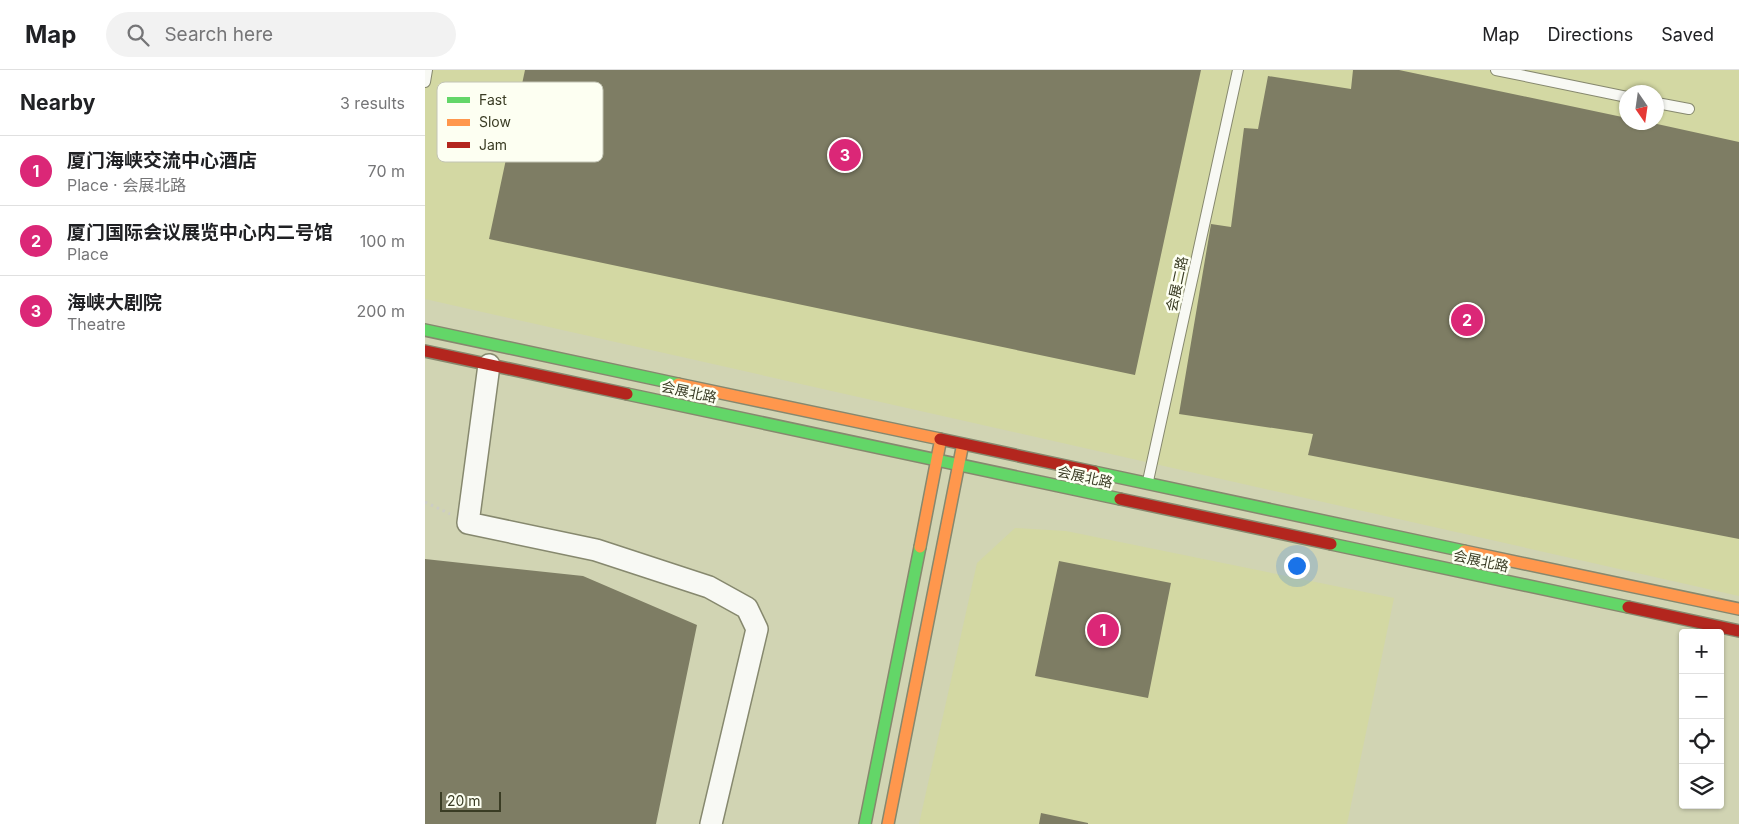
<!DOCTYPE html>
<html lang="en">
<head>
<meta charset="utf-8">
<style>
  body { margin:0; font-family:Inter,"Noto Sans SC",sans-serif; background:#f2f2f2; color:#202124 }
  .controls { position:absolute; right:15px; bottom:15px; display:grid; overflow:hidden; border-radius:5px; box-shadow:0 1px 4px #0004 }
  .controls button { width:45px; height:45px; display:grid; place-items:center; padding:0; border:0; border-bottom:1px solid #e0e0e0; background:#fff; color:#202124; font:25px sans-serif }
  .compass { position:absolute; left:1194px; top:15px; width:45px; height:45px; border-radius:50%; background:#fff; box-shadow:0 1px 4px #0004; rotate:167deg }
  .scale { position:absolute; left:15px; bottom:12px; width:61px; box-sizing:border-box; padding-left:5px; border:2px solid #3a3c24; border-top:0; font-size:14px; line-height:18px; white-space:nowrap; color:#3a3c24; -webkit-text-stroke:4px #fdfff2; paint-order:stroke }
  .you { position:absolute; left:871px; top:495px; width:18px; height:18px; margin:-12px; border:4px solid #fff; border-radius:50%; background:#1a73e8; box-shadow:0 0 0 8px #1a73e833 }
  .badge { display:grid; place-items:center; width:32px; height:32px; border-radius:50%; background:#db2777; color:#fff; font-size:16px; font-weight:700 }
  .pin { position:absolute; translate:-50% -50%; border:2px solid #fff; box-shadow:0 1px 5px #0006 }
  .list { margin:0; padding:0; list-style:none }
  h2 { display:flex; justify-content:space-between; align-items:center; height:65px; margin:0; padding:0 20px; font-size:21px }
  h2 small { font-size:16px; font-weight:400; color:#757577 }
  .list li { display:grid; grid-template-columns:32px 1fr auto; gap:15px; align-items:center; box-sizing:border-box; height:70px; padding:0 20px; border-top:1px solid #e0e0e0 }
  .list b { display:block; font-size:19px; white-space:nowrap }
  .list p { margin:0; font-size:16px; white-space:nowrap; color:#757577 }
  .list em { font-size:16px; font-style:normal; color:#757577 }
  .icon { flex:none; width:28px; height:28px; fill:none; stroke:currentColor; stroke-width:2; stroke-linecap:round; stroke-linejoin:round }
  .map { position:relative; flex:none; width:1314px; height:754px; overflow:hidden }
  header { display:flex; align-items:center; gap:30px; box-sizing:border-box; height:70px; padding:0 25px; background:#fff; border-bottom:1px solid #e0e0e0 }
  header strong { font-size:24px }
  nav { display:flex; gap:28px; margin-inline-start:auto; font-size:18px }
  .search { width:350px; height:45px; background:#f2f2f2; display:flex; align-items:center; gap:12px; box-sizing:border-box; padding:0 18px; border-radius:28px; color:#757577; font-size:19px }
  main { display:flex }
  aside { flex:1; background:#fff }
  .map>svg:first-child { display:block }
</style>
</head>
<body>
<header>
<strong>Map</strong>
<div class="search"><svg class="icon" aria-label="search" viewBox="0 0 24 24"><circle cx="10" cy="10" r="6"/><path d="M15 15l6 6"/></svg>Search here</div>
<nav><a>Map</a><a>Directions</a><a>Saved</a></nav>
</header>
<main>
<aside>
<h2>Nearby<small>3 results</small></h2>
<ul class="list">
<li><span class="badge">1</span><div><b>厦门海峡交流中心酒店</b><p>Place · 会展北路</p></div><em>70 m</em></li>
<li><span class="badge">2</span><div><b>厦门国际会议展览中心内二号馆</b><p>Place</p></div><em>100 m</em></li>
<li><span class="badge">3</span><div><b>海峡大剧院</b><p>Theatre</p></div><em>200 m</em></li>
</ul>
</aside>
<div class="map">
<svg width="1314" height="754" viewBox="0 0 1314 754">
  <rect width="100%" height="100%" fill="#d1d4b3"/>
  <path fill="#d3d8a3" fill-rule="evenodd" d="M0,0H1314V526L0,229ZM1202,22H1232V52H1202Z
    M590,458L641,461L969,528L922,754H494L552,493Z"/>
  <path fill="#7e7d64" d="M100,0H776L710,305L64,169Z
    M928,0H974L1202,48V52H1223L1314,72V469L883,385L888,364L754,344L786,154L806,157L819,58L833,59L843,6L926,19Z
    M0,489L158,506L272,555L231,754H0Z
    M634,491L746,513L723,628L610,606Z
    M616,743L663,753V754H614Z"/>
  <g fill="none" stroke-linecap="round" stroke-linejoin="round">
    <defs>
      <path id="lane" d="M1071,0L1202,27
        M0,12L2,0
        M1232,33L1264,39
        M723,411L813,0"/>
      <path id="street" d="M64,295L43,453L171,480L284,517L322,538L332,559L286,754"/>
      <path id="fast" d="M0,260L253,314
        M202,324L695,429
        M669,402L1039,481
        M906,474L1203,537
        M440,754L495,477"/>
      <path id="slow" d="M253,314L515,369
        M495,477L515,373
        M1039,481L1314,539
        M463,754L537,378"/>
      <path id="jam" d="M0,281L202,324
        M515,369L669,402
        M695,429L906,474
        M1203,537L1314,561"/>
    </defs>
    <use href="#lane" stroke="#86886e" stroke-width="12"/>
    <use href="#street" stroke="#86886e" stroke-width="24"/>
    <use href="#fast" stroke="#86886e" stroke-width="14"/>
    <use href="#slow" stroke="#86886e" stroke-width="14"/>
    <use href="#jam" stroke="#86886e" stroke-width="14"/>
    <path stroke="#cdcdc4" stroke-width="3" stroke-dasharray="2.5 4" stroke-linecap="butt" d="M0,432L25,444"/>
    <use href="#lane" stroke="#f8f9f4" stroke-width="10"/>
    <use href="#street" stroke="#f8f9f4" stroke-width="21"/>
    <use href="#fast" stroke="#63d668" stroke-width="11"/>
    <use href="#slow" stroke="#ff974d" stroke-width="11"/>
    <use href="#jam" stroke="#b3261e" stroke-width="11"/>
  </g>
  <g text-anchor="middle" stroke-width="5" stroke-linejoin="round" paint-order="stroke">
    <g font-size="14" fill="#3a3c24" stroke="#fdfff2">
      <text transform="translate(752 214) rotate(-78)" y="5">会展二路</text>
      <text transform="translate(264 322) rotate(12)" y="5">会展北路</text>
      <text transform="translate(660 407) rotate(12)" y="5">会展北路</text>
      <text transform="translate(1056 491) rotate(12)" y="5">会展北路</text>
    </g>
  </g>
  <rect x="12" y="12" width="166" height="80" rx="8" fill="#fdfff2" stroke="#c2c4b4" stroke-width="1"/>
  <rect x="22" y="27" width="23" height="6" fill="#63d668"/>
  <rect x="22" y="49" width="23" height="7" fill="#ff974d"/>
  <rect x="22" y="72" width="23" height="6" fill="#b3261e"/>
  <g font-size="14" fill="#3a3c24">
    <text x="54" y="35">Fast</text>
    <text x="54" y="57">Slow</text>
    <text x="54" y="80">Jam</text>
  </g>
</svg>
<div class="controls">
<button>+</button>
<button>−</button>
<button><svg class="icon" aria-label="locate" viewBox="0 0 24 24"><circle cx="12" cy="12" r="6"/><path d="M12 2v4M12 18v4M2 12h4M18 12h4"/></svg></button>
<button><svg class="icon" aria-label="layers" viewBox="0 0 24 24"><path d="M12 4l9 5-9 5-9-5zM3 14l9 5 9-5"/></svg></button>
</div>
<svg class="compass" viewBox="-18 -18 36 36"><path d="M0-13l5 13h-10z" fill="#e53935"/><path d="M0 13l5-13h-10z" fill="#757577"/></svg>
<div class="scale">20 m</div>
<div class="you"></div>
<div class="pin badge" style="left:678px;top:560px">1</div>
<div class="pin badge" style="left:1042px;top:250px">2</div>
<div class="pin badge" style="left:420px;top:85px">3</div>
</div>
</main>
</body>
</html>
